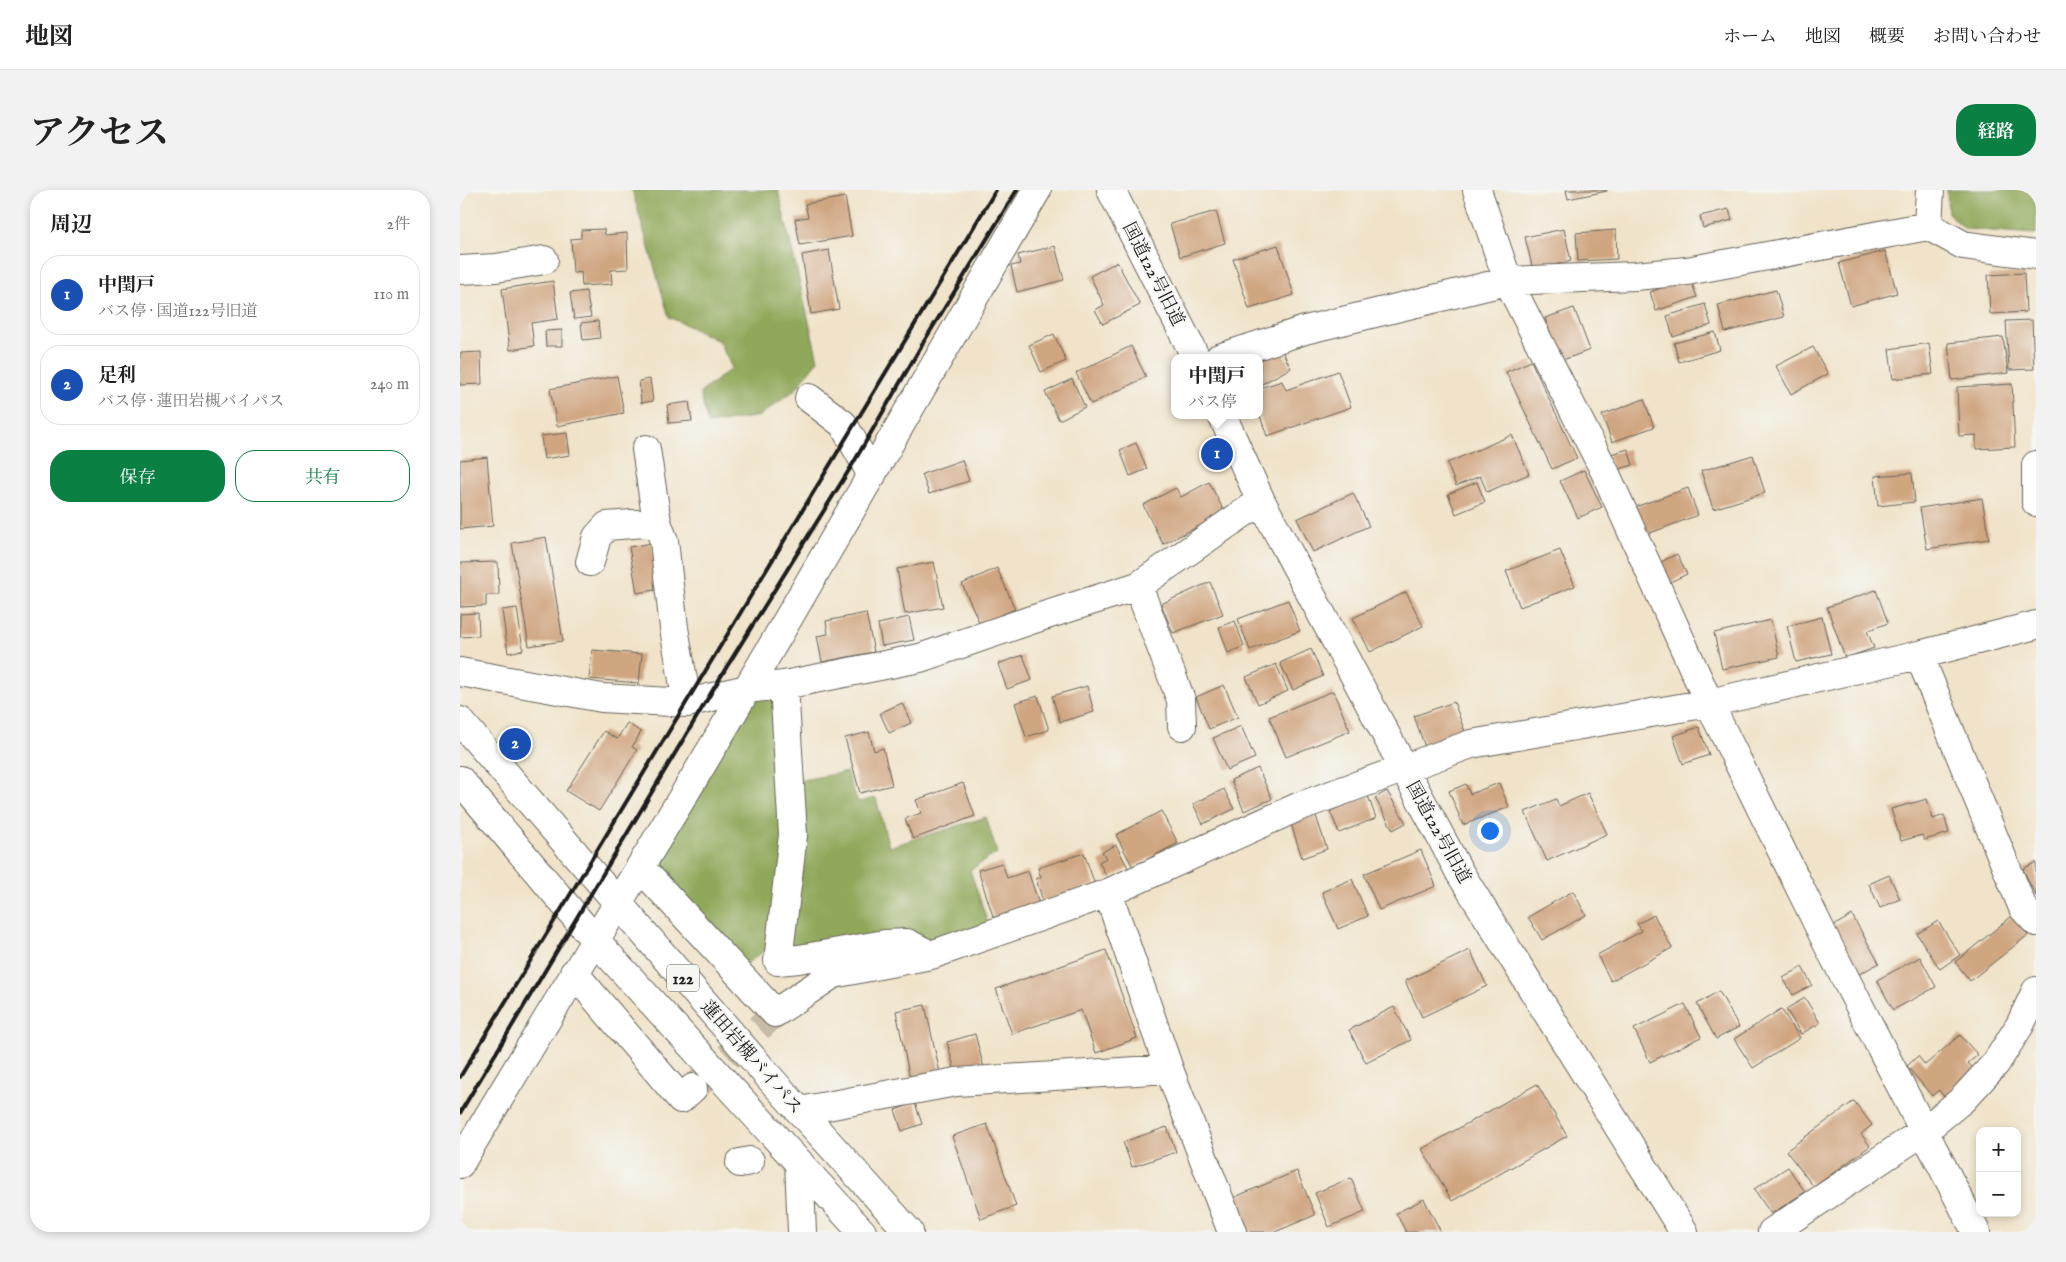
<!DOCTYPE html>
<html lang="ja">
<head>
<meta charset="utf-8">
<style>
  body { margin:0; font-family:"IM FELL English","Noto Serif JP",serif; background:#f2f2f2; color:#222 }
  .controls { position:absolute; right:15px; bottom:15px; display:grid; overflow:hidden; border-radius:10px; box-shadow:0 2px 8px #0003 }
  .controls button { width:45px; height:45px; display:grid; place-items:center; padding:0; border:0; border-bottom:1px solid #e0e0e0; background:#fff; color:#222; font:25px sans-serif }
  .you { position:absolute; left:1029px; top:640px; width:18px; height:18px; margin:-12px; border:4px solid #fff; border-radius:50%; background:#1a73e8; box-shadow:0 0 0 8px #1a73e833 }
  .badge { display:grid; place-items:center; width:32px; height:32px; border-radius:50%; background:#0b8043; color:#fff; font-size:16px; font-weight:700 }
  .pin { position:absolute; translate:-50% -50%; border:2px solid #fff; box-shadow:0 1px 5px #0006 }
  .popup { position:absolute; left:711px; top:164px; width:92px; height:65px; box-sizing:border-box; display:grid; place-content:center; border-radius:10px; background:#fff; filter:drop-shadow(0 1px 4px #0005); font-size:16px; white-space:nowrap; color:#767676 }
  .popup b { font-size:19px; color:#222 }
  .popup::after { content:''; position:absolute; left:50%; top:100%; margin-left:-10px; border:10px solid transparent; border-top-color:#fff }
  .list { margin:0; padding:0; list-style:none }
  h2 { display:flex; justify-content:space-between; align-items:center; height:65px; margin:0; padding:0 20px; font-size:21px }
  h2 small { font-size:16px; font-weight:400; color:#767676 }
  .list li { display:grid; grid-template-columns:32px 1fr auto; gap:15px; align-items:center; box-sizing:border-box; height:80px; margin:0 10px 10px; padding:0 10px; border:1px solid #e0e0e0; border-radius:20px }
  .list b { display:block; font-size:19px; white-space:nowrap }
  .list p { margin:0; font-size:16px; white-space:nowrap; color:#767676 }
  .list em { font-size:16px; font-style:normal; color:#767676 }
  .actions { display:flex; gap:10px; padding:15px 20px }
  .actions a { flex:1; padding:11px 0; border:1px solid #0b8043; border-radius:20px; text-align:center; font-size:18px; color:#0b8043 }
  .actions .main { background:#0b8043; color:#fff }
  .map { position:relative; flex:none; width:1576px; height:1042px; overflow:hidden; border-radius:20px }
  header { display:flex; align-items:center; gap:30px; box-sizing:border-box; height:70px; padding:0 25px; background:#fff; border-bottom:1px solid #e0e0e0 }
  header strong { font-size:24px }
  nav { display:flex; gap:28px; margin-inline-start:auto; font-size:18px }
  .intro { display:flex; align-items:center; justify-content:space-between; box-sizing:border-box; height:120px; padding:0 30px }
  h1 { margin:0; font-size:35px }
  .button { padding:12px 22px; border-radius:20px; background:#0b8043; color:#fff; font-size:18px; font-weight:700 }
  main { display:flex; gap:30px; padding:0 30px }
  aside { flex:1; background:#fff; border-radius:20px; box-shadow:0 2px 8px #0003 }
  .map>svg:first-child { display:block }
</style>
</head>
<body>
<header>
<strong>地図</strong>
<nav><a>ホーム</a><a>地図</a><a>概要</a><a>お問い合わせ</a></nav>
</header>
<div class="intro"><h1>アクセス</h1><a class="button">経路</a></div>
<main>
<aside>
<h2>周辺<small>2件</small></h2>
<ul class="list">
<li><span class="badge" style="background:#1a4fb4">1</span><div><b>中閏戸</b><p>バス停 · 国道122号旧道</p></div><em>110 m</em></li>
<li><span class="badge" style="background:#1a4fb4">2</span><div><b>足利</b><p>バス停 · 蓮田岩槻バイパス</p></div><em>240 m</em></li>
</ul>
<div class="actions"><a class="main">保存</a><a>共有</a></div>
</aside>
<div class="map">
<svg width="1576" height="1042" viewBox="0 0 1576 1042">
  <rect width="100%" height="100%" fill="#f6f6f2"/>
  <filter id="ink" filterUnits="userSpaceOnUse"><feTurbulence type="fractalNoise" baseFrequency=".02" numOctaves="2"/><feDisplacementMap in="SourceGraphic" scale="10" xChannelSelector="R" yChannelSelector="G"/><feConvolveMatrix kernelMatrix="1 2 1 2 8 2 1 2 1" color-interpolation-filters="sRGB"/></filter>
  <filter id="wash" filterUnits="userSpaceOnUse"><feTurbulence type="fractalNoise" baseFrequency=".0096" numOctaves="4" result="noise"/><feDisplacementMap in="SourceGraphic" scale="20" xChannelSelector="R" yChannelSelector="G"/><feGaussianBlur stdDeviation="1.12" result="paint"/><feColorMatrix in="noise" values="0 0 0 0 0 0 0 0 0 0 0 0 0 0 0 0 0 1.4 0 .05"/><feComposite in="paint" operator="in"/></filter>
  <g filter="url(#wash)">
    <rect width="100%" height="100%" fill="#f0e3c9"/>
    <path fill="#90a85a" stroke="#56623b" d="M172,0H318L358,170L335,200L299,226L248,234L240,203L272,178L259,151L209,127Z
      M1487,0H1576V44L1505,39L1488,23Z
      M310,506L317,511L325,593L386,582L398,612L416,608L429,657L526,627L537,663L510,680L528,733L470,756L308,758L282,777L194,688L184,659L270,515Z"/>
    <g id="blocks">
      <path fill="#d0a681" d="M1106,0H1147V1L1108,9Z
        M385,7L392,46L340,55L335,29L348,27L345,14Z
        M1269,19L1272,30L1243,38L1240,26Z
        M756,21L765,53L720,67L710,34Z
        M144,39L145,45L167,43L168,79L151,80L152,94L122,96L121,82L113,83L111,49L121,48V40Z
        M1104,39L1111,71L1073,80L1065,47Z
        M1156,40L1157,69L1118,71L1116,43Z
        M818,55L834,105L789,119L773,69Z
        M595,56L604,90L557,102L551,76L560,74L558,65Z
        M369,60L379,119L351,124L342,65Z
        M1425,61L1437,103L1391,116L1379,73Z
        M657,72L680,115L643,134L635,120L644,115L630,86Z
        M1564,83L1566,122L1530,124L1528,85Z
        M1230,88L1237,107L1196,121L1190,102Z
        M93,91L98,129L71,133L74,156L50,160L42,99Z
        M1316,100L1324,127L1265,142L1258,115Z
        M126,101L131,127L114,129L110,103Z
        M1245,114L1251,135L1213,147L1207,126Z
        M1114,118L1130,160L1100,171L1085,128Z
        M1572,130L1574,179L1549,180L1546,131Z
        M138,131L140,148L123,150L121,133Z
        M102,140V156H86L85,141Z
        M1255,142L1260,160L1219,172L1214,153Z
        M594,144L606,171L581,182L569,155Z
        M1543,147L1548,183L1492,190L1488,153Z
        M1469,153L1473,184L1433,189L1429,159Z
        M671,156L686,187L631,214L616,183Z
        M1353,157L1368,184L1331,204L1316,176Z
        M821,159L831,178L800,195V171Z
        M21,162L22,194L0,195V163Z
        M1071,171L1117,268L1092,279L1046,182Z
        M878,181L891,217L807,246L800,226V198L822,191L826,200Z
        M157,186L164,223L97,236L90,199Z
        M190,189L193,211L181,213L179,191Z
        M612,189L625,217L599,230L585,202Z
        M1552,194L1555,257L1516,259V245L1499,246L1497,197Z
        M1184,209L1194,237L1152,252L1142,225Z
        M229,212L232,231L209,233L207,215Z
        M107,243L110,265L84,269L81,246Z
        M1052,245L1069,284L1027,302L1020,286L996,296L987,273Z
        M676,253L687,279L670,286L660,260Z
        M1168,259L1173,275L1153,281L1148,265Z
        M1293,265L1305,303L1253,319L1241,281Z
        M27,267L33,336L0,339V270Z
        M502,270L509,291L469,304L462,284Z
        M1124,280L1142,317L1118,328L1100,291Z
        M1452,283L1455,312L1418,316L1415,286Z
        M749,292L765,323L703,354L683,315L716,298L721,307Z
        M1017,292L1025,312L996,324L988,304Z
        M1228,298L1238,325L1185,345L1175,317Z
        M893,303L909,336L853,362L837,329Z
        M1522,308L1529,349L1467,359L1460,318Z
        M86,347L103,451L69,456L52,353Z
        M192,353L200,399L177,403L169,357Z
        M1100,360L1115,396L1060,417L1046,381Z
        M1217,364L1227,384L1206,394L1197,374Z
        M38,372L39,405H26V416L0,417V373Z
        M474,372L483,417L445,424L437,379Z
        M537,378L555,419L520,434L502,394Z
        M750,392L763,424L713,443L701,414Z
        M1416,400L1428,433L1407,441L1414,458L1385,468L1367,417Z
        M946,402L963,436L910,462L893,428Z
        M828,410L840,441L790,460L778,429Z
        M57,418L63,460L48,463L42,420Z
        M18,423L19,446L0,447V424Z
        M406,423L414,462L362,472L357,446L368,444L366,431Z
        M449,427L454,450L422,456L418,434Z
        M1362,427L1371,464L1336,472L1327,436Z
        M1311,430L1319,467L1262,479L1254,443Z
        M775,431L784,456L768,463L759,437Z
        M851,459L863,486L833,500L820,473Z
        M132,460L182,464L179,493L129,489Z
        M563,465L572,490L547,499L538,474Z
        M816,474L828,501L798,514L786,487Z
        M764,495L778,527L749,539L736,507Z
        M627,496L634,522L600,532L592,506Z
        M873,501L890,541L826,567L809,527Z
        M578,506L589,540L566,547L555,513Z
        M994,512L1005,542L965,557L954,526Z
        M442,513L451,533L429,543L420,523Z
        M167,533L181,542L172,557L177,560L139,621L106,601L144,541L157,549Z
        M781,536L795,568L767,580L753,548Z
        M1239,537L1249,565L1223,574L1213,546Z
        M409,542L414,561L423,558L432,595L400,603L385,548Z
        M798,578L812,609L784,621L771,590Z
        M503,593L515,626L453,649L445,629L461,623L456,610Z
        M1039,593L1049,617L1003,635L989,601L1006,594L1010,604Z
        M764,599L774,619L743,634L733,614Z
        M927,601L946,633L933,640L915,608Z
        M1128,603L1147,644L1087,671L1065,622L1096,609L1099,616Z
        M908,606L916,628L879,643L870,621Z
        M1467,609L1473,629L1484,625L1489,643L1464,650L1462,645L1441,651L1431,619Z
        M701,621L718,653L673,677L656,645Z
        M855,623L867,659L842,668L830,631Z
        M656,655L668,678L648,689L639,672L646,668L642,662Z
        M961,660L976,696L919,720L904,684Z
        M624,663L635,695L583,711L576,689L581,687L578,678Z
        M1576,672V706L1563,679Z
        M542,673L547,688L568,681L579,714L534,729L518,680Z
        M1429,685L1440,709L1420,718L1409,694Z
        M892,689L908,726L878,739L862,702Z
        M1113,701L1126,725L1082,750L1068,727Z
        M1194,725L1212,758L1151,791L1137,765L1182,741L1177,734Z
        M1392,725L1419,773L1396,786L1368,739Z
        M1552,726L1568,745L1510,791L1495,772Z
        M1478,731L1500,765L1480,779L1457,744Z
        M646,760L677,848L636,863L621,820L552,844L536,799Z
        M1010,760L1027,796L962,827L945,791Z
        M1460,767L1476,797L1433,820L1417,790Z
        M1342,777L1352,795L1333,805L1323,788Z
        M1259,801L1279,837L1256,849L1237,814Z
        M1345,808L1360,833L1341,844L1326,819Z
        M1225,814L1241,847L1190,872L1174,839Z
        M465,815L480,883L450,889L436,821Z
        M934,817L951,850L906,873L889,840Z
        M1321,819L1340,848L1293,878L1274,849Z
        M515,844L524,878L496,885L487,852Z
        M1500,845L1518,865L1508,873L1516,881L1485,908L1479,900L1472,906L1447,876L1458,866L1465,875Z
        M1077,894L1107,946L992,1011L962,959Z
        M1394,911L1412,935L1401,944L1410,956L1354,997L1326,961Z
        M455,913L462,934L442,941L435,920Z
        M527,934L556,1016L521,1029L492,946Z
        M707,937L716,962L672,977L663,952Z
        M1328,977L1345,1002L1311,1024L1294,999Z
        M837,981L855,1025L815,1042H784L770,1009Z
        M891,988L905,1022L869,1037L855,1003Z
        M964,1009L981,1042H946L936,1023Z"/>
    </g>
  </g>
  <g filter="url(#ink)">
    <use href="#blocks" fill-opacity="0" stroke="#666259" stroke-width="1"/>
    <g fill="none" stroke-linecap="round" stroke-linejoin="round">
      <path stroke="#c6bba6" stroke-width="28" stroke-dasharray="28 14" stroke-linecap="butt" d="M237,895L315,823"/>
      <defs>
        <path id="minor" d="M651,0L736,168
          M1017,0L1048,91L1145,282L1249,513L1369,757L1516,1042
          M1468,36L1470,0
          M0,80L36,78L84,70
          M759,168L845,140L1048,91L1175,86L1227,81L1468,36L1503,55L1576,65
          M349,208L383,234L412,285
          M762,225L801,311L1000,683L1224,1042
          M186,259L197,332L204,351L214,438L227,513
          M1576,275V312
          M130,372L137,347L147,336L197,332
          M678,396L721,510L722,536
          M1459,465L1563,718L1576,732
          M0,482L142,508L227,513L286,499L324,495L460,468L571,430L678,396L801,311
          M324,495L333,645L318,771L339,769L425,754L447,753L463,761
          M180,677L315,823L373,784L471,765L648,703L838,617L1011,554L1249,513L1459,465L1576,435
          M648,703L709,879L772,1042
          M114,783L221,909L233,898
          M340,921L496,892L709,879
          M339,972L342,1042
          M280,973L290,971
          M0,974C59,874 120,776 180,677C317,454 444,225 577,0
          M1312,1042L1464,941L1502,910L1536,873L1560,835L1576,801"/>
        <path id="highway" d="M0,531L308,886L449,1042
          M0,590L135,750L402,1042"/>
      </defs>
      <use href="#minor" stroke="#666259" stroke-width="30"/>
      <use href="#highway" stroke="#666259" stroke-width="30"/>
      <use href="#minor" stroke="#fff" stroke-width="28"/>
      <use href="#highway" stroke="#fff" stroke-width="28"/>
      <path stroke="#1c1c1c" stroke-width="4" d="M0,887L536,0
        M0,923L266,478L391,277L463,153L557,0"/>
    </g>
  </g>
  <g text-anchor="middle" stroke-width="4" stroke-linejoin="round" paint-order="stroke">
    <rect fill="#f6f6f2" stroke="#5d5d5c" stroke-width="1" x="207" y="774.5" width="32" height="27" rx="4"/>
    <g font-size="16" font-weight="bold" fill="#1c1c1c">
      <text x="223" y="794">122</text>
    </g>
    <g font-size="18" fill="#1c1c1c" stroke="#f6f6f2">
      <text transform="translate(694 84) rotate(63)" y="6">国道122号旧道</text>
      <text transform="translate(979 642) rotate(61)" y="6">国道122号旧道</text>
      <text transform="translate(292 867) rotate(49)" y="6">蓮田岩槻バイパス</text>
    </g>
  </g>
</svg>
<div class="controls">
<button>+</button>
<button>−</button>
</div>
<div class="you"></div>
<div class="pin badge" style="left:757px;top:264px;background:#1a4fb4">1</div>
<div class="popup"><b>中閏戸</b>バス停</div>
<div class="pin badge" style="left:55px;top:554px;background:#1a4fb4">2</div>
</div>
</main>
</body>
</html>
